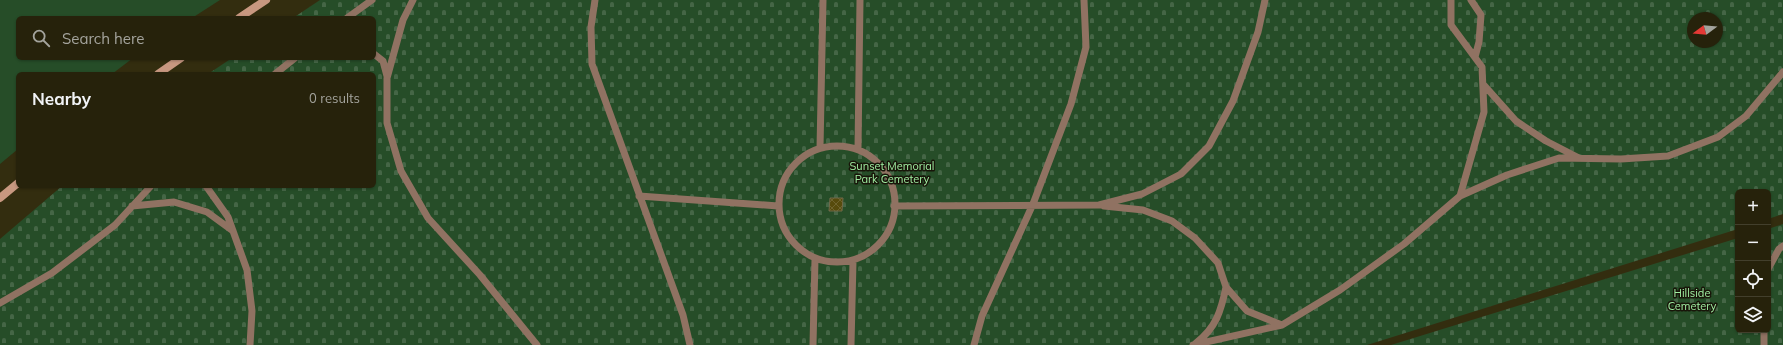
<!DOCTYPE html>
<html lang="en">
<head>
<meta charset="utf-8">
<style>
  body { margin:0; font-family:Mulish,sans-serif; background:#2e2a14; color:#f1f3f6 }
  .controls { position:absolute; right:12px; bottom:12px; display:grid; overflow:hidden; border-radius:6px; box-shadow:0 1px 3px #0004 }
  .controls button { width:36px; height:36px; display:grid; place-items:center; padding:0; border:0; border-bottom:1px solid #423f2c; background:#26220b; color:#f1f3f6; font:20px sans-serif }
  .compass { position:absolute; left:1687px; top:12px; width:36px; height:36px; border-radius:50%; background:#26220b; box-shadow:0 1px 3px #0004; rotate:254deg }
  .list { margin:0; padding:0; list-style:none }
  h2 { display:flex; justify-content:space-between; align-items:center; height:52px; margin:0; padding:0 16px; font-size:17px }
  h2 small { font-size:13px; font-weight:400; color:#a4a49d }
  .icon { flex:none; width:22px; height:22px; fill:none; stroke:currentColor; stroke-width:2; stroke-linecap:round; stroke-linejoin:round }
  .map { position:relative; flex:none; width:1783px; height:345px; overflow:hidden }
  .search { position:absolute; background:#26220b; box-shadow:0 1px 3px #0004; left:16px; top:16px; width:360px; height:44px; display:flex; align-items:center; gap:10px; box-sizing:border-box; padding:0 14px; border-radius:6px; color:#a4a49d; font-size:15px }
  .panel { position:absolute; background:#26220b; box-shadow:0 1px 3px #0004; left:16px; top:72px; width:360px; height:116px; border-radius:6px }
  .map>svg:first-child { display:block }
</style>
</head>
<body>
<div class="map">
<svg width="1783" height="345" viewBox="0 0 1783 345">
  <defs>
    <pattern id="cemetery-stones" width="16" height="16" patternUnits="userSpaceOnUse"><rect width="16" height="16" fill="#264d28"/><path d="M2 7V4a2 2 0 0 1 4 0v3zM10 15v-3a2 2 0 0 1 4 0v3z" fill="#456646"/></pattern>
    <pattern id="building-cross-hatch" width="8" height="8" patternUnits="userSpaceOnUse"><rect width="8" height="8" fill="#574b0c"/><path d="M0 0l8 8M0 8l8-8" fill="none" stroke="#6f642e"/></pattern>
  </defs>
  <rect width="100%" height="100%" fill="#332d0f"/>
  <path fill="#264d28" d="M0,0H220L192,18H18V58H133L112,74H18V149L0,164Z"/>
  <path fill="url(#cemetery-stones)" fill-rule="evenodd" d="M320,0H1783V214L1768,219V192H1738V229L1367,345H0V239L62,186H374V74H208L232,58H374V18H293ZM1693,18H1717V42H1693Z
    M1783,224V345H1391L1738,238V330H1768V229Z"/>
  <path fill="url(#building-cross-hatch)" stroke="#706a4b" d="M830,198H843L842,211H829Z"/>
  <g fill="none" stroke-linecap="round" stroke-linejoin="round">
    <path stroke="#907262" stroke-width="7" d="M413,0L403,20L387,78V123L401,171L428,218L480,275L537,345
      M595,0L591,27L592,64L683,315L690,345
      M1451,0V25L1482,67L1484,112L1460,196
      M1471,0L1481,15L1479,42L1475,57
      M347,18L372,0
      M374,54L383,61L387,76
      M275,74L295,58
      M1483,84L1516,121L1546,141L1579,158
      M779 204a58 58 0 1 1 116 0a58 58 0 1 1-116 0Z
      M820,148L823,0
      M858,149L860,0
      M206,186L228,217L247,270L252,311L250,345
      M639,196L778,206
      M132,206L174,202L207,212L233,231
      M894,206L1099,205L1142,194L1181,174L1209,146L1233,101L1258,32L1265,0
      M1104,206L1143,210L1172,221L1195,238L1218,263L1226,287L1247,311L1282,325
      M1768,269L1779,249L1783,246
      M0,303L52,273L115,225L151,186
      M1764,330V345
      M1196,343C1216,328 1221,311 1226,287
      M813,345L815,259
      M851,345L853,261
      M974,345L982,316L1033,204L1071,104L1086,47L1084,0
      M1193,345L1282,325L1340,290L1404,244L1460,196L1507,175L1559,158L1621,159L1668,156L1718,137L1746,116L1783,72"/>
    <path stroke="#c89880" stroke-width="8" d="M239,18L266,0
      M158,74L181,58
      M0,198L18,183"/>
  </g>
  <g text-anchor="middle" stroke-width="3" stroke-linejoin="round" paint-order="stroke">
    <g font-size="11" fill="#a0eea2" stroke="#181509">
      <text x="892" y="170">Sunset Memorial<tspan x="892" dy="13">Park Cemetery</tspan></text>
      <text x="1692" y="297">Hillside<tspan x="1692" dy="13">Cemetery</tspan></text>
    </g>
  </g>
</svg>
<div class="controls">
<button>+</button>
<button>−</button>
<button><svg class="icon" aria-label="locate" viewBox="0 0 24 24"><circle cx="12" cy="12" r="6"/><path d="M12 2v4M12 18v4M2 12h4M18 12h4"/></svg></button>
<button><svg class="icon" aria-label="layers" viewBox="0 0 24 24"><path d="M12 4l9 5-9 5-9-5zM3 14l9 5 9-5"/></svg></button>
</div>
<svg class="compass" viewBox="-18 -18 36 36"><path d="M0-13l5 13h-10z" fill="#e53935"/><path d="M0 13l5-13h-10z" fill="#a4a49d"/></svg>
<div class="search"><svg class="icon" aria-label="search" viewBox="0 0 24 24"><circle cx="10" cy="10" r="6"/><path d="M15 15l6 6"/></svg>Search here</div>
<section class="panel">
<h2>Nearby<small>0 results</small></h2>
<ul class="list">
</ul>
</section>
</div>
</body>
</html>
